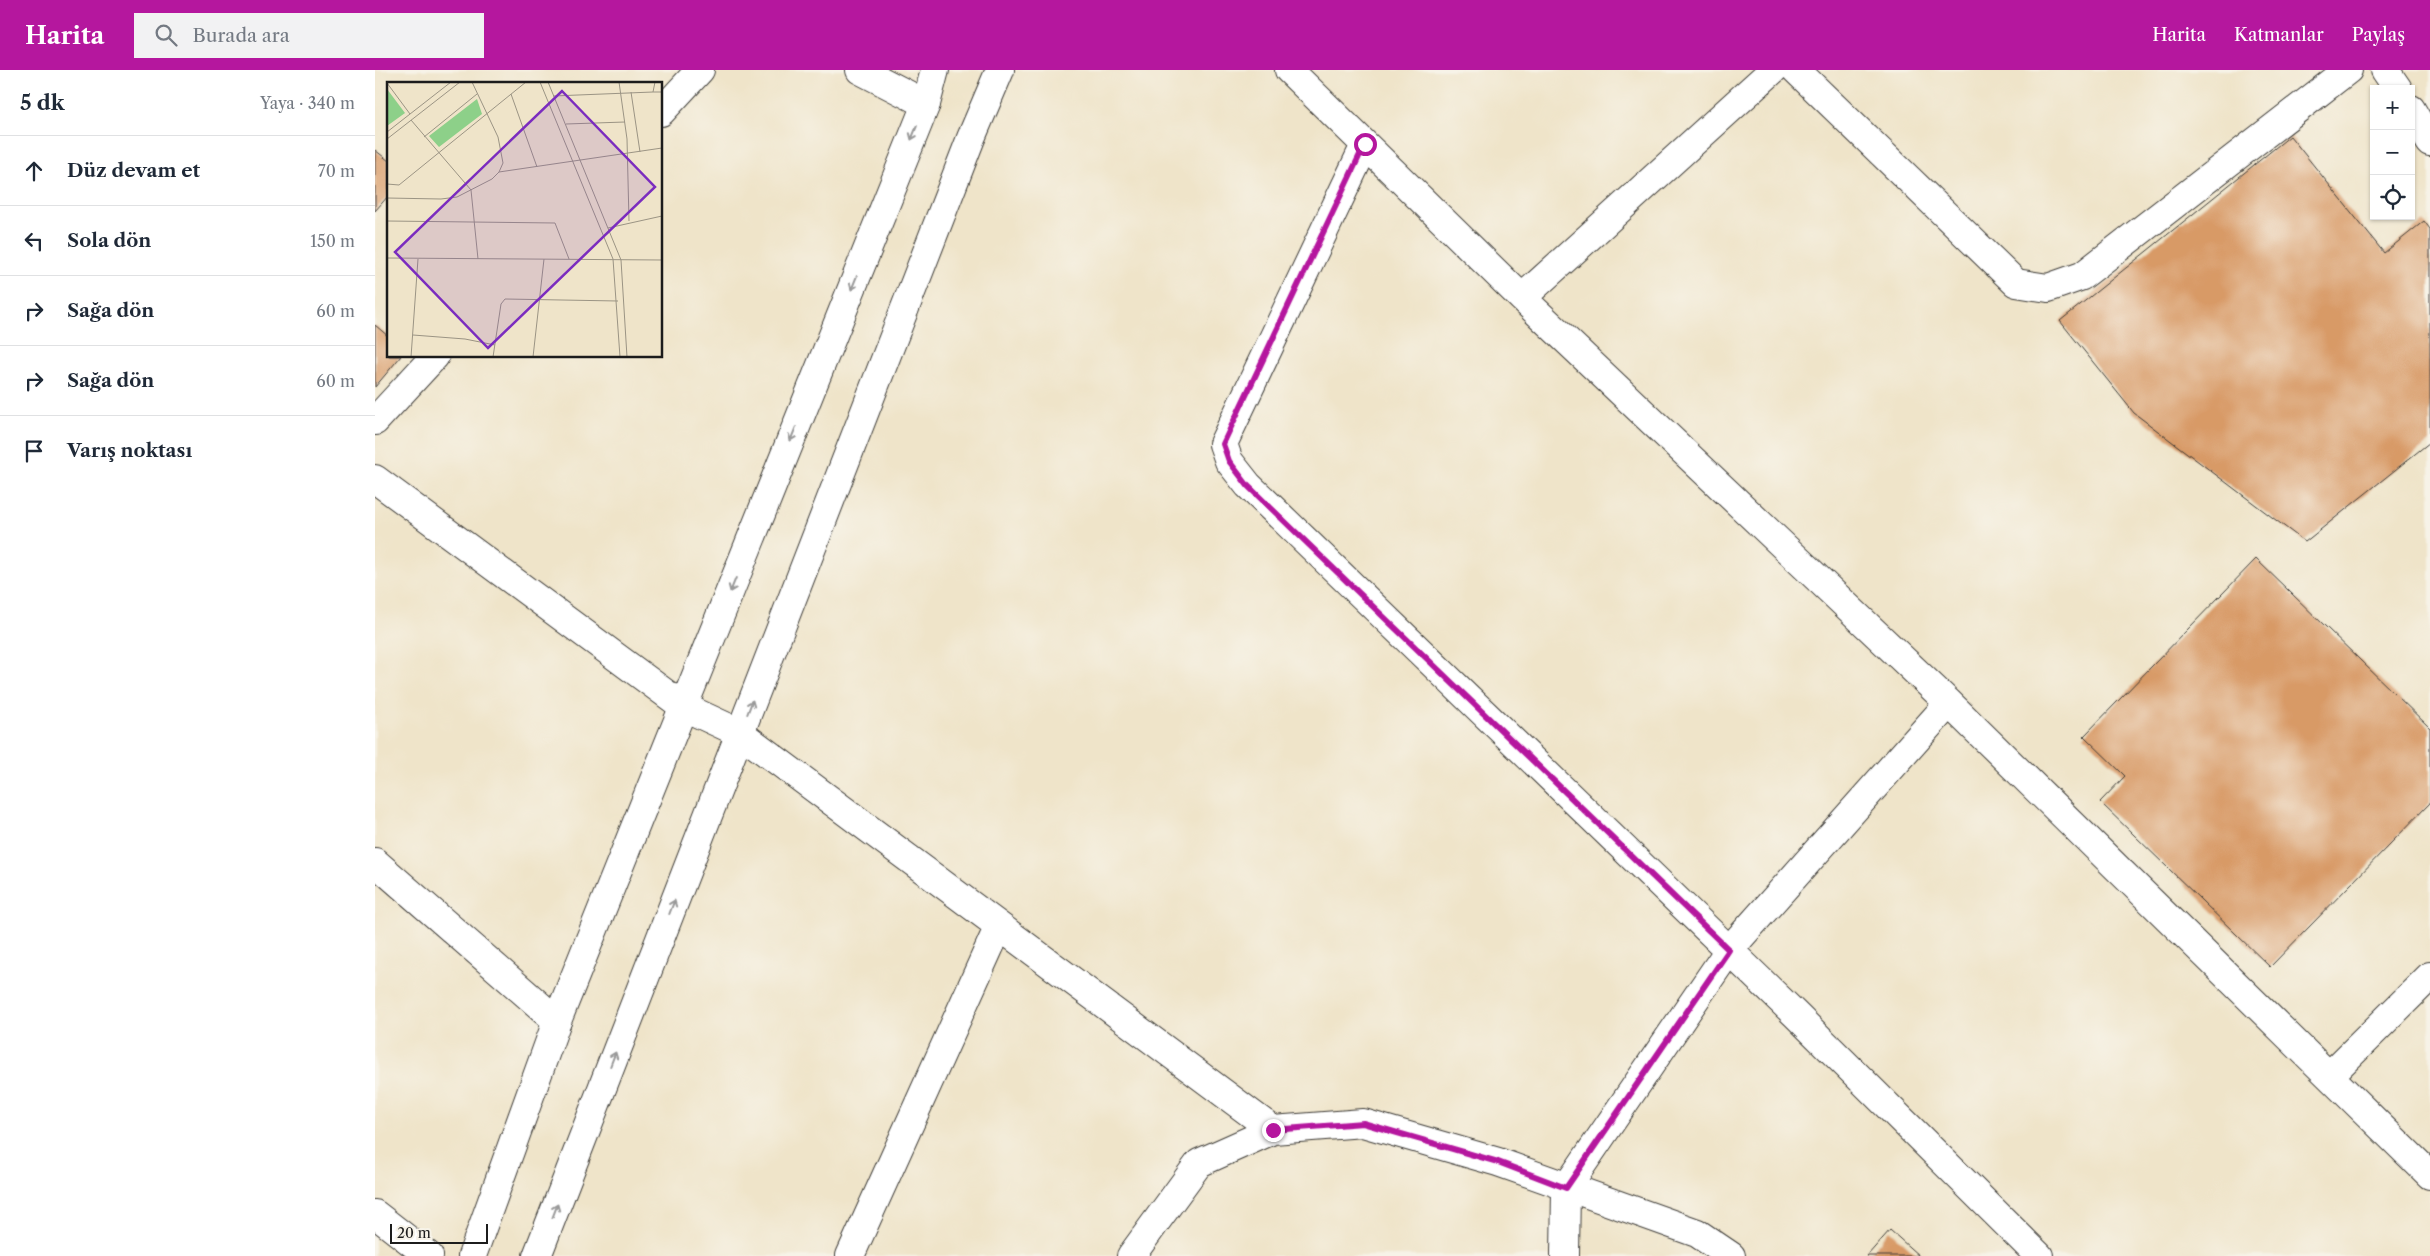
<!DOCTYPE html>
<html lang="tr">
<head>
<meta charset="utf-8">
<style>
  body { margin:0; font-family:"Libre Caslon Text",serif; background:#f2f2f3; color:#1f2937 }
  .controls { position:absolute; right:15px; top:15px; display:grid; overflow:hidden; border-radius:0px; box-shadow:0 1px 4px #0004 }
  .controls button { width:45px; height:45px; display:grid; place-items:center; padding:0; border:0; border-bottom:1px solid #e0e1e3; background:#fff; color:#1f2937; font:25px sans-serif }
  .scale { position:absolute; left:15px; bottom:12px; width:98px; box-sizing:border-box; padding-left:5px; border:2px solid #1c1c1c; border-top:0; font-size:14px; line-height:18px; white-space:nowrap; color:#1c1c1c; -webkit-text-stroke:4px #f7f3e8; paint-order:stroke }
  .stop { position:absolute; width:15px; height:15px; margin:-11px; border:4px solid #b5179e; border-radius:50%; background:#fff }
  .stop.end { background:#b5179e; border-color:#fff; box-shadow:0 1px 5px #0008 }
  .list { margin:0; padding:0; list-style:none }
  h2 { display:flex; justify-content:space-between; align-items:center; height:65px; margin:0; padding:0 20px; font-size:21px }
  h2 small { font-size:16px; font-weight:400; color:#747a83 }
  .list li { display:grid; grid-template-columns:32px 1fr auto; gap:15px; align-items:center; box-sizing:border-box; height:70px; padding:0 20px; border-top:1px solid #e0e1e3 }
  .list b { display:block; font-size:19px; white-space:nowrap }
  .list em { font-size:16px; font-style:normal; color:#747a83 }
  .icon { flex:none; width:28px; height:28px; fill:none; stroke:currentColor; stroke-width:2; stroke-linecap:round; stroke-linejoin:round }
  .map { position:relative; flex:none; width:2055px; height:1186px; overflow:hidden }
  header { display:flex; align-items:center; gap:30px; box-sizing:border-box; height:70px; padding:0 25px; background:#b5179e; color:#fff }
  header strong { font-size:24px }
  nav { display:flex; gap:28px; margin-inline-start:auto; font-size:18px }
  .search { width:350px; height:45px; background:#f2f2f3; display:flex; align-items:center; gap:12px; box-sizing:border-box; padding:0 18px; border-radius:0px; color:#747a83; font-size:19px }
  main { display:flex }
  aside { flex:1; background:#fff }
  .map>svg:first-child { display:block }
</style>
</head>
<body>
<header>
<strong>Harita</strong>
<div class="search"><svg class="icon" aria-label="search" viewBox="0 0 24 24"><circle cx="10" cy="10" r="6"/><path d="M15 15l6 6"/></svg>Burada ara</div>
<nav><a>Harita</a><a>Katmanlar</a><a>Paylaş</a></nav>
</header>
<main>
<aside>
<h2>5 dk<small>Yaya · 340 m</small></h2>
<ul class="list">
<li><svg class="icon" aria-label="ahead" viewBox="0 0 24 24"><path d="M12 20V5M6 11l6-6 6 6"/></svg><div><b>Düz devam et</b></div><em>70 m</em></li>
<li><svg class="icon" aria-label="left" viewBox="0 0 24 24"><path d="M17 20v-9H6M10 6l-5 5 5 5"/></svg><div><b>Sola dön</b></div><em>150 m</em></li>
<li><svg class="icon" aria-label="right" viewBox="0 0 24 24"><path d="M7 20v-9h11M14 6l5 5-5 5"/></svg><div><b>Sağa dön</b></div><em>60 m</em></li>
<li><svg class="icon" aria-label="right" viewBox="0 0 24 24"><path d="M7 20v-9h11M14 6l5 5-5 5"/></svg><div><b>Sağa dön</b></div><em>60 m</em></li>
<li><svg class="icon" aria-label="arrive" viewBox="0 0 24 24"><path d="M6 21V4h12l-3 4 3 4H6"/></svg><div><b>Varış noktası</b></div></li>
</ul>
</aside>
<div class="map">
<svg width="2055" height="1186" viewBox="0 0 2055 1186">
  <rect width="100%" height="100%" fill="#f7f3e8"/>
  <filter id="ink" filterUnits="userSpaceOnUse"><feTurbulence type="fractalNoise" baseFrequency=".02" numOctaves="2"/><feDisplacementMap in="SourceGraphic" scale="10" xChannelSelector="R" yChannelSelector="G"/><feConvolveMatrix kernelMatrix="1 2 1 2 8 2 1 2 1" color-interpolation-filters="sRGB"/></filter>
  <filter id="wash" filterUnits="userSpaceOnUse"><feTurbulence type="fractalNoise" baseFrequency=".0096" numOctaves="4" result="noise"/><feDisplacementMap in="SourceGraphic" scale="20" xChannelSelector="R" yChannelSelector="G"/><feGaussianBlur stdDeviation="1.12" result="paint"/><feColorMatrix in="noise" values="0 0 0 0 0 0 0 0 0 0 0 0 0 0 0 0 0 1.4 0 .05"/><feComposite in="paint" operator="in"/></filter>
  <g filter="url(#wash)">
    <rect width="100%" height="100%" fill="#efe4c9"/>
    <g id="blocks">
      <path fill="#d89a66" d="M1915,66L2009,183L2049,151L2055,159V372L1930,472L1759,343L1685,251Z
        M0,80L14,91V125L0,141Z
        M0,255L14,267V286H26L0,317Z
        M1881,489L2055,658V733L1895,897L1725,732L1750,706L1709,666Z
        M1515,1160L1544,1186H1492Z"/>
    </g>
  </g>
  <g filter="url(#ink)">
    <use href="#blocks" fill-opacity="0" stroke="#3c3a36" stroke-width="1"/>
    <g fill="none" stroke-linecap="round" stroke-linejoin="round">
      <defs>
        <path id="minor" d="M485,0L551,34
          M914,0L1147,228L1574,633L2055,1105
          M1421,0L1641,213L1673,218L1707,206L1973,0
          M2010,0L2023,19
          M2036,39L2055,72
          M286,42L325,0
          M990,75L848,374L854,391L873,415L1421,945L1664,1186
          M1147,228L1398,0
          M0,351L60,286
          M0,409L309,637
          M365,663L898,1060
          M0,792L182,951
          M1955,1005L2055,906
          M0,1144L54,1186
          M475,1186L624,856
          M756,1186L824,1093L898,1060L988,1053L1123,1092L1322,1163L1356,1186
          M1190,1186L1191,1118L1354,880L1574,633"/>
        <path id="tertiary" d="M309,637L365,663
          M97,1186L182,951L551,34L560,0
          M162,1186L596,68L625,0"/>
      </defs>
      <use href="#minor" stroke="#3c3a36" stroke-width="30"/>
      <use href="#tertiary" stroke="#3c3a36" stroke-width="30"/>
      <use href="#minor" stroke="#fff" stroke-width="28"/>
      <use href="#tertiary" stroke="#fff" stroke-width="28"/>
    </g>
    <defs><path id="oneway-shaft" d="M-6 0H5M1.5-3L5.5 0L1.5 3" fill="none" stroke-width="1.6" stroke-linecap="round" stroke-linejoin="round" transform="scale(1.25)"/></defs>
    <g stroke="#999">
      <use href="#oneway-shaft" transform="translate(539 63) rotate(112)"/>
      <use href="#oneway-shaft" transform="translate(479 213) rotate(112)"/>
      <use href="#oneway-shaft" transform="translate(418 364) rotate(112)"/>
      <use href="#oneway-shaft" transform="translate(358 515) rotate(112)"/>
      <use href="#oneway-shaft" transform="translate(375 637) rotate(-69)"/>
      <use href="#oneway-shaft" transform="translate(297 837) rotate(-69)"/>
      <use href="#oneway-shaft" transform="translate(238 989) rotate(-69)"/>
      <use href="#oneway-shaft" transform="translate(180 1141) rotate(-69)"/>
    </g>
  </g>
  <g fill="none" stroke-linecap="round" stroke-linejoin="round" filter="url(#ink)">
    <path stroke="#b5179e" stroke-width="6" d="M898,1060L988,1053L1123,1092L1191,1118L1354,880L873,416L854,391L848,374L990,74"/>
  </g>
  <g transform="translate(12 12)">
    <rect width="275" height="275" fill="#efe4c9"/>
    <path d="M0,7L18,31L0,44ZM90,17L95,32L52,65L42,54Z" fill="#8dd089"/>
    <path fill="none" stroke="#9b9484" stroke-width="1" d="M153,0L226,177L233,275M161,0L234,178L240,275M232,0L240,57L242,139M268,0L266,10H275M0,1L23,32M244,10L253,70M124,12L150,85M166,14L266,10M24,38L84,108L91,177M179,42L238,40M0,50L64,0M37,55L90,12M0,57L73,0M112,90L275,66M0,102L12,103L139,0M0,116L54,117L70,115L105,97L112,90L116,81L111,55L85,0M0,139L168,141L182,177M221,146L275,134M0,176L275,178M26,253L78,257L108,263M24,275L31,177M106,275L114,222L118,217L231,219M146,275L157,177"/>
    <path fill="#7b2cbf" fill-opacity="0.15" stroke="#7b2cbf" stroke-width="2.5" d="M175,9L268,105L101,266L8,170Z"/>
    <rect width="275" height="275" fill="none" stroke="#1c1c1c" stroke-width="2.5"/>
  </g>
</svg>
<div class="controls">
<button>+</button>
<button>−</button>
<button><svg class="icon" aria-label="locate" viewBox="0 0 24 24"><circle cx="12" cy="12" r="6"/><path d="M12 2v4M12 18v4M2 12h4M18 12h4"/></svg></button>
</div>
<div class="scale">20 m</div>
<div class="stop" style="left:990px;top:74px"></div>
<div class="stop end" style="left:898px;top:1060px"></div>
</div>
</main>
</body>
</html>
